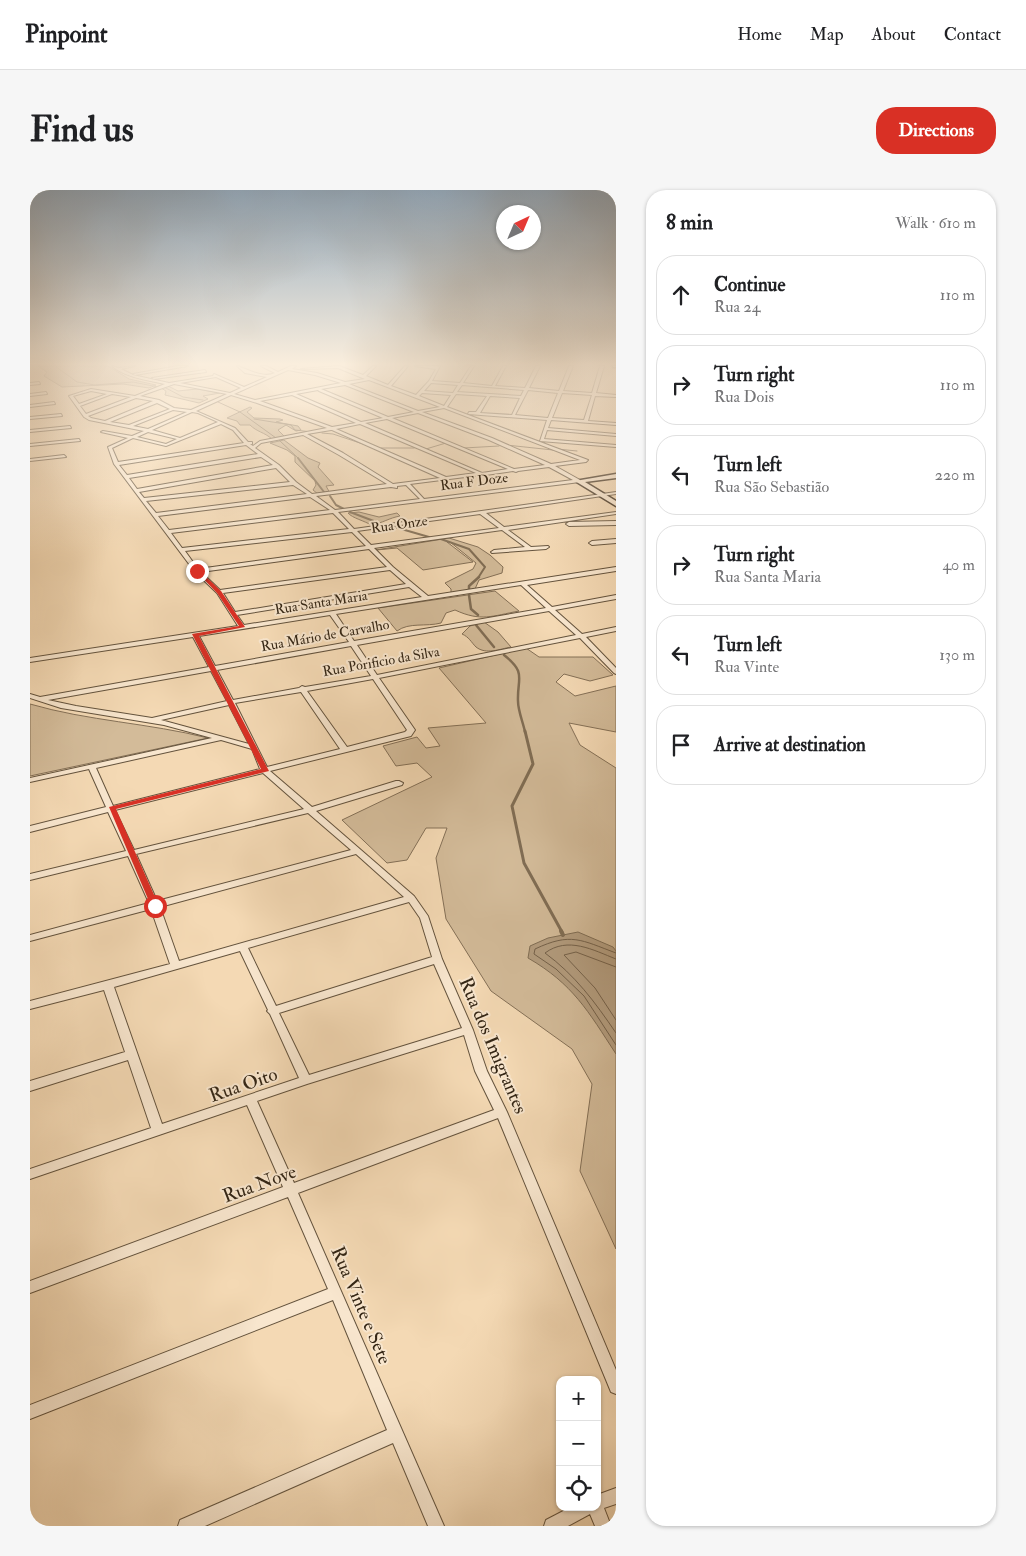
<!DOCTYPE html>
<html lang="en">
<head>
<meta charset="utf-8">
<style>
  body { margin:0; font-family:"IM FELL Double Pica",serif; background:#f6f6f6; color:#202124 }
  .controls { position:absolute; right:15px; bottom:15px; display:grid; overflow:hidden; border-radius:10px; box-shadow:0 1px 4px #0004 }
  .controls button { width:45px; height:45px; display:grid; place-items:center; padding:0; border:0; border-bottom:1px solid #e0e0e0; background:#fff; color:#202124; font:25px sans-serif }
  .compass { position:absolute; left:466px; top:15px; width:45px; height:45px; border-radius:50%; background:#fff; box-shadow:0 1px 4px #0004; rotate:44deg }
  .stop { position:absolute; width:15px; height:15px; margin:-11px; border:4px solid #d93025; border-radius:50%; background:#fff }
  .stop.end { background:#d93025; border-color:#fff; box-shadow:0 1px 5px #0008 }
  .list { margin:0; padding:0; list-style:none }
  h2 { display:flex; justify-content:space-between; align-items:center; height:65px; margin:0; padding:0 20px; font-size:21px }
  h2 small { font-size:16px; font-weight:400; color:#757577 }
  .list li { display:grid; grid-template-columns:32px 1fr auto; gap:15px; align-items:center; box-sizing:border-box; height:80px; margin:0 10px 10px; padding:0 10px; border:1px solid #e0e0e0; border-radius:20px }
  .list b { display:block; font-size:19px; white-space:nowrap }
  .list p { margin:0; font-size:16px; white-space:nowrap; color:#757577 }
  .list em { font-size:16px; font-style:normal; color:#757577 }
  .icon { flex:none; width:28px; height:28px; fill:none; stroke:currentColor; stroke-width:2; stroke-linecap:round; stroke-linejoin:round }
  .map { position:relative; flex:none; width:586px; height:1336px; overflow:hidden; border-radius:20px }
  header { display:flex; align-items:center; gap:30px; box-sizing:border-box; height:70px; padding:0 25px; background:#fff; border-bottom:1px solid #e0e0e0 }
  header strong { font-size:24px }
  nav { display:flex; gap:28px; margin-inline-start:auto; font-size:18px }
  .intro { display:flex; align-items:center; justify-content:space-between; box-sizing:border-box; height:120px; padding:0 30px }
  h1 { margin:0; font-size:35px }
  .button { padding:12px 22px; border-radius:20px; background:#d93025; color:#fff; font-size:18px; font-weight:700 }
  main { display:flex; gap:30px; padding:0 30px }
  aside { flex:1; background:#fff; border-radius:20px; box-shadow:0 1px 4px #0004 }
  .map>svg:first-child { display:block }
</style>
</head>
<body>
<header>
<strong>Pinpoint</strong>
<nav><a>Home</a><a>Map</a><a>About</a><a>Contact</a></nav>
</header>
<div class="intro"><h1>Find us</h1><a class="button">Directions</a></div>
<main>
<div class="map">
<svg width="586" height="1336" viewBox="0 0 586 1336">
  <rect width="100%" height="100%" fill="#f4d9b4"/>
  <filter id="stains"><feTurbulence type="fractalNoise" baseFrequency=".004" numOctaves="4"/><feColorMatrix values="0 0 0 0 .2 0 0 0 0 .09 0 0 0 0 .02 0 0 0 .5 -.17"/></filter>
  <radialGradient id="worn" r=".72"><stop offset=".6" stop-color="#630" stop-opacity="0"/><stop offset="1" stop-color="#630" stop-opacity=".3"/></radialGradient>
  <path fill="#d3bb99" stroke="#847057" d="M8,176H78L99,189L126,195L119,198L93,194L32,197L14,186L17,182Z
    M138,196L148,201L167,199L190,203L173,206L178,209L169,213L135,205L136,201L131,198Z
    M220,217L222,218L217,222L224,228L250,229L253,230L246,232L268,236L271,240L266,241L256,235L248,240L255,247L242,249C234,242 227,242 220,235H210L207,231L197,228Z
    M254,250L278,268L290,273L288,277L304,295L296,296L300,303L288,304L283,300L286,295L285,291L265,272V266L257,260L240,253Z
    M329,322L349,327L367,323L370,326C359,328 353,333 341,335C335,331 322,328 318,323Z
    M419,348L448,357L460,365L473,377L472,383L449,390L445,399L421,403V399L415,393L443,379L446,373L420,352H417L443,372L393,380L367,358L346,360Z
    M465,401L489,421C462,426 451,432 425,420L416,423L411,433C396,437 379,432 367,441L348,418Z
    M454,432L468,442L481,457C470,459 456,465 446,457C441,452 439,447 432,444L440,436Z
    M496,458L509,467H563L583,485L560,491L534,484L526,492L545,506L586,496V542L539,533L550,555L586,578V1059L550,981L562,894L542,859L461,801L416,729L406,668L417,638H396L377,670L357,673L312,630L402,587L387,573L366,576L353,556L387,547L396,558L410,556L398,538L456,533L409,478Z
    M0,514C58,531 119,533 178,548L0,586Z"/>
  <path fill="#b39c7e" stroke="#806d54" d="M548,742L583,757L586,761V864C558,821 543,794 498,768L500,756L518,748Z"/>
  <g fill="none" stroke-linecap="round" stroke-linejoin="round">
    <path stroke="#74614a" stroke-width="1" d="M586,763C551,750 541,742 505,759L504,764L526,779L554,806L586,855
      M586,769C563,760 538,746 515,763C545,785 565,812 586,843
      M586,777L546,762L534,765L565,798L586,830"/>
    <path stroke="#806d54" stroke-width="1" d="M25,176L47,192L65,195L103,192L128,197
      M134,197L153,207L173,210
      M188,212L210,222L246,248
      M224,229L261,235L265,240L282,242
      M292,243L303,244L342,257
      M249,250L269,269
      M476,255L523,260
      M351,258H384
      M434,258L469,256
      M396,259L416,253
      M527,259L547,261"/>
    <path stroke="#806d54" stroke-width="2" d="M268,268L294,302
      M300,306L306,315L314,319
      M320,322L349,333
      M361,336L399,347
      M408,348L439,359L455,377L448,388"/>
    <path stroke="#806d54" stroke-width="2.5" d="M439,402V396L449,387
      M439,405L441,419L448,425
      M446,435L464,457
      M474,465C497,483 487,488 488,511C488,521 493,532 495,542"/>
    <path stroke="#806d54" stroke-width="3" d="M495,541L503,574L482,616L494,673L532,742"/>
    <path stroke="#806d54" stroke-width="4" d="M531,741L533,745"/>
    <defs>
      <path id="street" d="M82,176L89,178L105,176L91,179L103,185L139,193L183,186L184,184L214,197L237,187L215,183L207,176C218,179 233,189 245,183L231,176H236L248,182L261,176H266L262,179L287,183L315,192L335,189L308,178L271,179L309,176L333,185L343,176H346L336,186L358,195L375,176H378L361,196L386,205L399,191L406,179L385,176H410L402,191L430,193L441,176H444L433,193L462,196L473,176H476L465,196L495,198L506,176H510L499,198L529,201L539,176H543L533,201L562,203L570,176H574L566,203L586,205V207L565,206L558,231L586,233V235L521,230L518,238L586,244V246L517,240L514,249L586,255V257L510,251L517,230L438,224L439,222H446L457,206L426,204L417,217L558,270L556,272L525,276L550,290V292L308,322L324,339L586,302V304L456,323L474,337L586,322V324L478,340L501,357L518,356L519,357L516,359L462,363L461,362L464,360L495,357L472,340L344,358L363,377L398,406L586,377V381L497,395L522,417L586,405V409L525,420L552,444L586,437V441L556,447L586,478V484L584,483L550,448L349,488L385,540L381,546L240,581L282,617L366,591H369L373,593L372,595L286,621L384,706L398,726L412,769L443,840L457,881L477,922L586,1180V1204L581,1202L468,928L268,1003L414,1336H398L363,1253L175,1336H148L150,1330L357,1240L303,1110L0,1229V1215L298,1099L258,1007L0,1103V1091L253,997L217,915L0,989V979L121,938L98,870L0,901V891L95,862L74,800L0,819V811L140,774L121,719L0,751V745L119,713L98,666L0,690V684L96,661L78,622L0,642V636L76,617L59,579L0,592V588L182,548L134,535L31,518L0,508V504L10,507L179,477L163,447L0,472V468L208,436L187,403L165,382L84,274L78,257L98,248L71,242L73,241L102,246L114,241L59,230L54,227L39,206L61,199L105,206L135,194C116,190 95,187 82,176ZM258,180L285,185L311,193L225,210L204,204ZM186,187L211,198L200,203L150,193ZM339,190L410,217L388,221L319,194ZM401,193L428,195L423,203L394,201ZM144,194L197,204L161,220L144,218L129,210L110,206ZM315,195L384,222L358,227L291,199ZM432,195L494,200L491,206L427,202ZM288,200L289,201L353,228L331,232L266,204ZM498,200L528,203L518,228L485,225ZM61,201L77,204L49,214L43,206ZM392,203L421,205L414,216L389,206ZM532,203L562,205L554,230L522,228ZM82,204L101,207L56,224L50,216ZM201,205L227,213L297,238L230,251L223,256L220,254H222V252H218L205,238L166,221ZM262,205L326,233L302,237L230,211ZM460,206L490,208L482,225L450,223ZM106,208L123,211L75,231L61,228L58,226ZM127,213L140,219L99,235L80,232ZM414,218L550,270L521,274L462,248L392,222ZM143,220L157,222L118,239L103,236ZM162,222L168,223L188,232L150,248L122,240ZM388,223L459,250L515,275L484,279L362,228ZM357,229L478,279L452,283L335,233ZM191,234L203,240L214,253L88,272L82,258L103,248L136,256ZM330,234L446,283L416,287L306,239ZM301,240H302L410,288L363,294L313,263L277,244ZM118,242L147,249L136,254L107,247ZM273,245L309,265L357,294L282,304L266,292L249,275L225,258L231,253ZM216,255L228,264L97,285L89,275ZM231,267L243,275L107,299L99,288ZM519,277L543,290L394,309L380,294L451,285L454,286L456,285L483,281L486,282L488,281ZM246,278L260,292L114,308L109,302ZM263,295L277,304L126,323L116,311ZM376,295L390,309L305,320L286,306L361,297L367,298V296ZM280,307L300,320L139,340L128,326ZM303,323L319,339L152,358L141,343ZM450,324L469,338L341,355L327,341ZM322,342L336,356L168,379L155,361ZM339,359L357,377L190,400L171,382ZM360,380L376,394L205,422L193,403ZM491,395L516,418L324,451L306,424ZM379,397L392,407L214,435L207,425ZM519,421L546,445L347,485L327,455ZM300,425L319,452L185,476L169,446ZM321,456L341,486L275,497L272,496L269,498L203,510L187,480ZM181,481L197,511L122,528L46,516L18,510ZM343,489L377,540L375,542L317,557L277,501ZM271,502L310,559L237,577L205,513ZM199,515L219,554L131,530ZM191,550L222,559L230,579L83,616L66,578ZM233,583L274,619L104,660L85,620ZM278,623L321,660L127,711L106,664ZM326,664L374,707L149,771L130,717ZM379,712L390,728L402,767L246,816L218,758ZM210,761L238,820L237,821L240,824L269,888L132,934L84,797ZM404,774L432,838L279,885L249,823ZM434,845L445,881L464,920L264,993L227,911L277,894Z
        M148,176H158L105,185L103,184Z
        M175,180L176,182L124,189L122,188Z
        M9,192L10,194L0,195V193Z
        M16,202L17,204L0,206V204Z
        M24,212L25,214L0,217V215Z
        M31,224L32,226L0,229V227Z
        M40,236L41,238L0,242V240Z
        M49,249L50,251L0,256V254Z
        M34,265L36,267L0,271V269Z
        M586,331V335L539,336L536,334L539,332Z
        M586,349V353L562,355L559,353L562,351Z
        M586,1298V1314L574,1318L581,1336H565L560,1324L538,1336H514L516,1330L541,1317H567V1305Z"/>
      <path id="secondary" d="M583,176H586V177H583Z
        M586,284V288L555,292L586,311V316L545,291Z"/>
    </defs>
    <use href="#street" stroke="#64533d" stroke-width="2"/>
    <use href="#secondary" stroke="#342615" stroke-width="3"/>
    <use href="#street" fill="#f8e6ce" fill-rule="evenodd"/>
    <use href="#secondary" fill="#f8e6ce" fill-rule="evenodd"/>
  </g>
  <linearGradient id="sky" x2="0" y2="1"><stop stop-color="#93aabe"/><stop offset="0.48" stop-color="#faeedd"/><stop offset="1" stop-color="#faeedd" stop-opacity="0"/></linearGradient>
  <rect width="586" height="363" fill="url(#sky)"/>
  <path fill="#d93025" d="M165,380H169L191,401L215,437L169,446L239,581L86,619L129,716L125,719L121,716L79,617L231,579L162,444L209,436L187,403Z"/>
  <g text-anchor="middle" stroke-width="4" stroke-linejoin="round" paint-order="stroke">
    <g font-size="14" fill="#342615" stroke="#f8e6ce">
      <text transform="translate(444 291) rotate(-7)" y="5">Rua F Doze</text>
      <text transform="translate(369 334) rotate(-8)" y="5">Rua Onze</text>
      <text transform="translate(291 412) rotate(-9)" y="5">Rua Santa Maria</text>
      <text transform="translate(295 445) rotate(-10)" y="5">Rua Mário de Carvalho</text>
      <text transform="translate(351 471) rotate(-10)" y="5">Rua Porificio da Silva</text>
    </g>
    <g font-size="19" fill="#342615" stroke="#f8e6ce">
      <text transform="translate(464 855) rotate(67)" y="7">Rua dos Imigrantes</text>
      <text transform="translate(213 894) rotate(-19)" y="7">Rua Oito</text>
      <text transform="translate(229 993) rotate(-20)" y="7">Rua Nove</text>
      <text transform="translate(332 1115) rotate(67)" y="7">Rua Vinte e Sete</text>
    </g>
  </g>
  <rect width="100%" height="100%" filter="url(#stains)"/>
  <rect width="100%" height="100%" fill="url(#worn)"/>
</svg>
<div class="controls">
<button>+</button>
<button>−</button>
<button><svg class="icon" aria-label="locate" viewBox="0 0 24 24"><circle cx="12" cy="12" r="6"/><path d="M12 2v4M12 18v4M2 12h4M18 12h4"/></svg></button>
</div>
<svg class="compass" viewBox="-18 -18 36 36"><path d="M0-13l5 13h-10z" fill="#e53935"/><path d="M0 13l5-13h-10z" fill="#757577"/></svg>
<div class="stop" style="left:125px;top:716px"></div>
<div class="stop end" style="left:167px;top:381px"></div>
</div>
<aside>
<h2>8 min<small>Walk · 610 m</small></h2>
<ul class="list">
<li><svg class="icon" aria-label="ahead" viewBox="0 0 24 24"><path d="M12 20V5M6 11l6-6 6 6"/></svg><div><b>Continue</b><p>Rua 24</p></div><em>110 m</em></li>
<li><svg class="icon" aria-label="right" viewBox="0 0 24 24"><path d="M7 20v-9h11M14 6l5 5-5 5"/></svg><div><b>Turn right</b><p>Rua Dois</p></div><em>110 m</em></li>
<li><svg class="icon" aria-label="left" viewBox="0 0 24 24"><path d="M17 20v-9H6M10 6l-5 5 5 5"/></svg><div><b>Turn left</b><p>Rua São Sebastião</p></div><em>220 m</em></li>
<li><svg class="icon" aria-label="right" viewBox="0 0 24 24"><path d="M7 20v-9h11M14 6l5 5-5 5"/></svg><div><b>Turn right</b><p>Rua Santa Maria</p></div><em>40 m</em></li>
<li><svg class="icon" aria-label="left" viewBox="0 0 24 24"><path d="M17 20v-9H6M10 6l-5 5 5 5"/></svg><div><b>Turn left</b><p>Rua Vinte</p></div><em>130 m</em></li>
<li><svg class="icon" aria-label="arrive" viewBox="0 0 24 24"><path d="M6 21V4h12l-3 4 3 4H6"/></svg><div><b>Arrive at destination</b></div></li>
</ul>
</aside>
</main>
</body>
</html>
